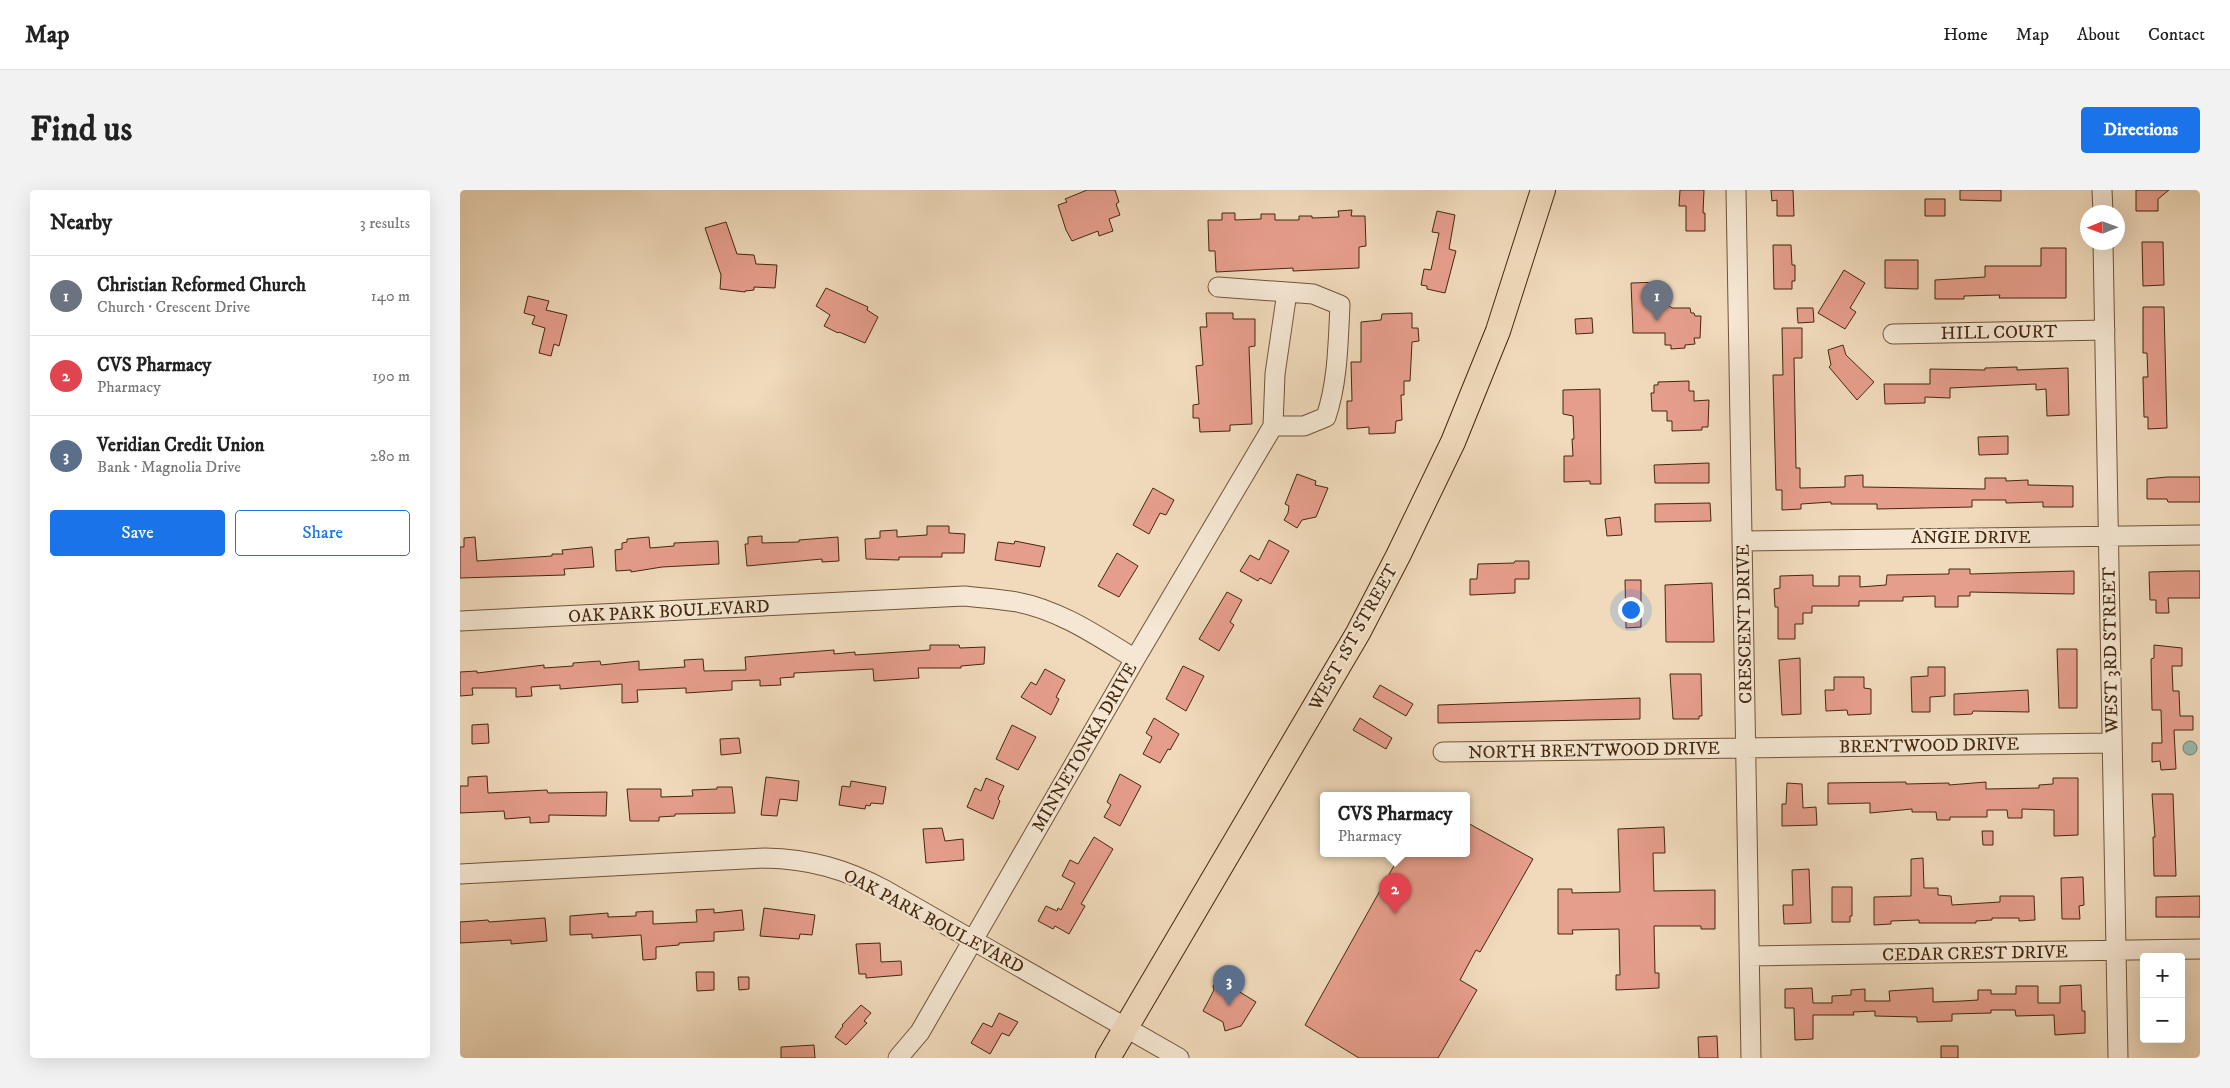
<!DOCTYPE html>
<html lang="en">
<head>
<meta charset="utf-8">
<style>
  body { margin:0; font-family:"IM FELL DW Pica",serif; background:#f2f2f2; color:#222 }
  .controls { position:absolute; right:15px; bottom:15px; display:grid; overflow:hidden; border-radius:5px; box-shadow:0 5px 20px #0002 }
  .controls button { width:45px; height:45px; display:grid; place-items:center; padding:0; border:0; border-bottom:1px solid #e0e0e0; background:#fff; color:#222; font:25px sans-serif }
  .compass { position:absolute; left:1620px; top:15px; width:45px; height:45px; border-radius:50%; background:#fff; box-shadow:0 5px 20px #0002; rotate:269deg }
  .you { position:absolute; left:1170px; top:419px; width:18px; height:18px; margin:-12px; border:4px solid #fff; border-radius:50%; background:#1a73e8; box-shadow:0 0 0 8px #1a73e833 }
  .badge { display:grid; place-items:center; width:32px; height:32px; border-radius:50%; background:#1a73e8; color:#fff; font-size:16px; font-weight:700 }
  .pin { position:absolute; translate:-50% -41px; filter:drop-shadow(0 1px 2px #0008) }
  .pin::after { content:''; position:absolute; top:26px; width:18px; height:15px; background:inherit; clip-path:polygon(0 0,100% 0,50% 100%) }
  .popup { position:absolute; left:860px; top:602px; width:150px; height:65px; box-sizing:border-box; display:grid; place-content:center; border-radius:5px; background:#fff; filter:drop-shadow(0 1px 4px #0005); font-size:16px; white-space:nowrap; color:#767676 }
  .popup b { font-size:19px; color:#222 }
  .popup::after { content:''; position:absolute; left:50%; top:100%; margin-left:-10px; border:10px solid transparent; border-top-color:#fff }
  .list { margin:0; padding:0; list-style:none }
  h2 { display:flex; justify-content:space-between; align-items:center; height:65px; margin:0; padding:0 20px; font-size:21px }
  h2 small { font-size:16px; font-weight:400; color:#767676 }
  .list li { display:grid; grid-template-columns:32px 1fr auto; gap:15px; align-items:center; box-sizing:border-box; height:80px; padding:0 20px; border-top:1px solid #e0e0e0 }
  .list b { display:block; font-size:19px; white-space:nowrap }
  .list p { margin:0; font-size:16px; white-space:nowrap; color:#767676 }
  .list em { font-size:16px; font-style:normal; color:#767676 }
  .actions { display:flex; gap:10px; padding:15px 20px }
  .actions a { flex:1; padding:11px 0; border:1px solid #1a73e8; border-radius:5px; text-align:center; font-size:18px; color:#1a73e8 }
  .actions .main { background:#1a73e8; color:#fff }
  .map { position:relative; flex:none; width:1740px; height:868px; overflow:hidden; border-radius:5px }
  header { display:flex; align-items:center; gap:30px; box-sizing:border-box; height:70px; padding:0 25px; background:#fff; border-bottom:1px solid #e0e0e0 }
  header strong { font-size:24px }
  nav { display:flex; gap:28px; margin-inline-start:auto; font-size:18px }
  .intro { display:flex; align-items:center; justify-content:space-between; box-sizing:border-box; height:120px; padding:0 30px }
  h1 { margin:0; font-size:35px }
  .button { padding:12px 22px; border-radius:5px; background:#1a73e8; color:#fff; font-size:18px; font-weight:700 }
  main { display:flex; gap:30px; padding:0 30px }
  aside { flex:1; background:#fff; border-radius:5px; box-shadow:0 5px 20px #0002 }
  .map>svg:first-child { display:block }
</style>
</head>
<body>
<header>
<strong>Map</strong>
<nav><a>Home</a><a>Map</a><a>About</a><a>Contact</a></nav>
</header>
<div class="intro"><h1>Find us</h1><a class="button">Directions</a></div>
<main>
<aside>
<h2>Nearby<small>3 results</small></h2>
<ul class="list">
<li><span class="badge" style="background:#6b7280">1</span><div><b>Christian Reformed Church</b><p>Church · Crescent Drive</p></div><em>140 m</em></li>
<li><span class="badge" style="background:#e0444e">2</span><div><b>CVS Pharmacy</b><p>Pharmacy</p></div><em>190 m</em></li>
<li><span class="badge" style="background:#5c6f8a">3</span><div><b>Veridian Credit Union</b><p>Bank · Magnolia Drive</p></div><em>280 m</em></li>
</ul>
<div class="actions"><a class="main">Save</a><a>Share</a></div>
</aside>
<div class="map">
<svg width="1740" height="868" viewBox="0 0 1740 868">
  <rect width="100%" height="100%" fill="#f0dabb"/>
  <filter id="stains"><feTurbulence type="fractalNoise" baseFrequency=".004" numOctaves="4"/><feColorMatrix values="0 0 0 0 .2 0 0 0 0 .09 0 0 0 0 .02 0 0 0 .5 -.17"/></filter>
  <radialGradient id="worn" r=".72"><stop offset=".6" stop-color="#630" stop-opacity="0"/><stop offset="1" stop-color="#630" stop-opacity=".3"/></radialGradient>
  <path fill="#9abab3" stroke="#787f71" d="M1723 558a7 7 0 1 1 14 0a7 7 0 1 1-14 0Z"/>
  <path fill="#e69e8c" stroke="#45270d" d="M627,0H655L659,12L656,14L660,25L649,29L653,41L639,46L638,41L612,51L606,40L598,15L607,12L605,9Z
    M1220,0H1244L1243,23H1245V41H1226V16H1219Z
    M1311,0H1333L1334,26H1317V10L1312,11Z
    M1500,0H1541V11L1500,10Z
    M1676,0H1709L1698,9V21H1676Z
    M1465,9H1485V26H1465Z
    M892,20L891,26H905L906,56L899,57V78L833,81V78L756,82L755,61H749L748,30H762V23H775V30L801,29V24H815V30H839V26H852V28L879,27L878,21Z
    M977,21L995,25L989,59L996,61L985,103L967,99V96L961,95L964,79L971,80L979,43L972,42Z
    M266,32L277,64L294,65L296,74L317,75L315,98L294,97V100L285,101V102L260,99L261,85L245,38Z
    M1682,52H1703L1704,95L1683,96Z
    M1313,55H1331L1332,75H1335V91H1332V99H1314Z
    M1581,58H1606V108H1539L1540,105L1504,106V109H1475V90L1525,87V76H1581Z
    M1425,70H1458V99L1425,98Z
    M1384,80L1405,93L1390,118L1396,122L1385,139L1358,123Z
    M1203,92V111L1212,118H1230L1231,123H1234L1235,126H1241L1240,148H1234L1235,154L1225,155V158L1211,159V155H1205V143H1173L1171,93Z
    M366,98L408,117L407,120L418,127L405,153L379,142L378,143L364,136L370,125L356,116Z
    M68,106L89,111L86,120L107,125L99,156L94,154L91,166L79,163L85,138L72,134L75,126L64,123Z
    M1683,117H1704L1707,238L1688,239V227H1684L1683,187H1688L1687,163H1683Z
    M1337,118H1353L1354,132L1338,133Z
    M746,123H773V129H795V156L789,157L792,234L770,235V241L740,242L739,228H733V215L739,214L736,176L743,175L740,137H747Z
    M952,123V138H958L959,151L952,152L950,191H944V205H941L942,230L936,231L935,243L909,244V237L887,239V211H892L891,172H901V132L921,130L922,124Z
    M1132,128L1133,143L1116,144L1115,129Z
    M1322,138H1342V168H1334L1336,278H1340V298L1385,297V286L1403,285V297L1525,299V288H1546V291L1568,290V295L1613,296V317H1583V312L1546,313V310H1512V317L1417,319V314H1371V312L1341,314V319L1322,320V300H1316L1313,185H1323Z
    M1383,155L1386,165L1414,192L1397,210L1369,177L1371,175L1368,160Z
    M1557,177V180L1608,178L1609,225L1587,226L1586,199L1576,200V194L1490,198V208L1465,207V213L1425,214L1424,194H1470V179L1525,180V178Z
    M1229,191V201H1234V211L1249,210L1248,237H1242V240L1212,241V231H1207V221H1192L1191,203H1194V195H1198V192Z
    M1140,199L1141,294H1130V291L1104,292V266H1113L1112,249H1114L1113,226L1103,224V200Z
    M1548,246V264L1519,265L1518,247Z
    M1249,273V293H1195L1194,275Z
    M837,284L856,291L855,295L868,298L856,327L842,330L837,338L824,330L828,323L829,316L825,314Z
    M1707,287H1740V312H1708L1707,309H1687V289Z
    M693,298L714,310L706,325L700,323L689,344L673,335Z
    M1250,313L1251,331L1195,332V314Z
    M1160,327L1162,345L1147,346L1145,329Z
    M467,336H489V343L505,344L504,363H482V367H439V370L406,369L405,349L420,348V341L437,340V347L467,345Z
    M302,346V353L339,352V350L378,347L379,371L362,372V369L287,376L285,354H288V347Z
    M15,347L17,371L92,366V364H103L102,360L132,357L134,377L104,379L105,385L0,388V357H4V348Z
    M189,347L190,358L214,356V353L258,351L259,374L202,377L171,382V380L156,381L155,360L162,359V353L167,352V349Z
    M809,350L829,361L811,394L800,388L798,391L780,381L790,365L799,370Z
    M555,351L585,357L580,377L535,370L538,352L554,354Z
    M657,363L678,376L659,407L638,396Z
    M1055,371H1069V389H1055V403L1010,405V389H1017L1018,374L1054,373Z
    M1489,379H1510V384L1614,381V404L1510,402V406H1498V417H1475V406L1443,407V411H1399V416H1352V423H1343V434H1335V449H1318V417H1315L1314,399L1320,398V386L1353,385V396H1379V386H1400V397L1426,395L1427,385L1489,384Z
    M1725,381H1740V408H1708L1709,423H1696V410H1690L1689,382Z
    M1165,390H1181V437L1166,438Z
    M1252,393L1254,452H1206L1205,395Z
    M767,402L782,410L770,432L774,435L759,461L739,449Z
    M470,455H499L500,458L525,457L524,474L501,476V478H458L459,488L414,491L413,479L334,483V487L320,488L321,495L300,496V490L272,491V500L226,503V498L177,500L178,512L162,513V494L100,499V495L71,497L72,506L56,507V498H12L13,505L0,506V482L17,481V483L84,475V478L113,476V473L140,471L141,475L179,471V480L225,477L224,470L243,469L244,481L286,480L285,467L374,460V464L395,462V465L470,460Z
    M1694,455L1722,458V476H1712L1713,501H1719L1720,526H1733V540H1714L1716,579L1701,580L1700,571L1692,572V553H1702L1701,520H1692L1691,469L1694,468Z
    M1597,459H1617V518H1599Z
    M1340,468L1341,524L1322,525L1319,470Z
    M723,476L744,486L726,521L706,509Z
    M1468,477H1485V506L1470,507V522H1452L1451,487L1468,486Z
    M585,479L605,490L596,507L599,509L591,525L561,507L571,492L576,495Z
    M1210,484H1241L1242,526H1239V529H1213Z
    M1374,487H1404V498L1411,499V524L1388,525L1387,520L1366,521L1365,500H1374Z
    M920,495L953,514L946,526L913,507Z
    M1568,500L1569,522L1513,521L1512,524L1494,525V504Z
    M1180,508V529L978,533V515Z
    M694,528L719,544L710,560L708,559L700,573L683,564L692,547L686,543Z
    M900,528L932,548L926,559L893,540Z
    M28,534L29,553L12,554V535Z
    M552,535L576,547L558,580L536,569Z
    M279,548L281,563L261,565L260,549Z
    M660,584L681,596L660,636L644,627L651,615L647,612Z
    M27,586L28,603L87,600L88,603L147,602L146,626L89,625V632L70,633V627L45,629L44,621L0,623V596H8V587Z
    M306,587L339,591L337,611L320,609L317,626L301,625Z
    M526,588L544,596L538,609L540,611L533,629L507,617L515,598L521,601Z
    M1593,588H1618V645L1594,646V620L1562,619V628H1548L1547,620H1527V627H1490V630H1477L1476,622H1452V619L1410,623V613L1368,614V593L1446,592V594L1489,593V595L1526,592V599L1579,598V595L1593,594Z
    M391,591L426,597L423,614L411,613L410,616L406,615L405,619L379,615L382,596L390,597Z
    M1327,593L1342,594L1343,618L1356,617L1357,635L1322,636V614H1326Z
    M257,597H272L275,623L215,624V626L199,627V631H170L167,599H201V607L233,606L232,600L257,599Z
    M1692,604H1713L1716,686H1694L1693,647H1695Z
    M1006,632L1073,669L1020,762L1016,760L1000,790L1017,800L978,868H899L845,835L941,663H1006Z
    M1204,637L1205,663H1193L1194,701L1255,700V739H1241V736H1194L1195,783H1199V798L1156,800V785H1160L1159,739L1112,740L1113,744H1098V699H1112V703L1160,702L1158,639Z
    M482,638L485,651L503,649L504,670L466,673L463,639Z
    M1522,641H1533V655H1523Z
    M634,647L653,659L621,714L625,716L609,744L595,736L593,739L578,731L586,716L597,721L598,718L601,720L615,693L602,686L610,670L618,674Z
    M1463,668L1464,698H1478V705L1491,706L1492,715L1540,712V706H1574L1575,730L1559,731V728H1532V730L1516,731V733H1459V730L1431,731V734L1414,735V707L1451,706V669Z
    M1349,679L1351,733L1324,734L1323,715H1333L1332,680Z
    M1623,687L1624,715L1619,716L1620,729H1602L1601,688Z
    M1372,697H1392V726H1390V732H1372Z
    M1740,706V727H1696V707Z
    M304,718L355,725L352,745L340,744L339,749L300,746Z
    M254,719V723L282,720L284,740L254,742V751L219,753V755L196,757V769L183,770L181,745L132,748V744L110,745V726L148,723V727L176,726V722L193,721V734L237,732L236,720Z
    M85,728L87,751L51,754V750L0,753V732L28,730L29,732Z
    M420,753L421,772L441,771L442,785L406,788V784H399L396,754Z
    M236,782H254V800L237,801Z
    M278,787H289V799L279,800Z
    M757,788L796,812L781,836L765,841L763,832L743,821L754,800L753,796Z
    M1621,795L1622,821H1625V843L1595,845L1594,825L1556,826L1555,820H1531V823L1492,824V831L1457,832V827L1415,826V821L1393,822L1394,825H1353V849L1335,850L1334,818H1325V799L1352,798L1353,813H1372V806L1391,805V800L1405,799V811H1430L1429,801L1473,798V812L1502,811L1518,810V800H1531V804H1556V796H1578V813H1600V796Z
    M401,815L411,823L404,831L407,833L386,855L375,847L383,836L382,835Z
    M539,823L558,832L549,846L542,843L530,864L511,853L523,833L532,837Z
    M1257,846L1258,868H1239L1238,847Z
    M354,855L355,868H321V857Z
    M1481,856H1498V868H1481Z"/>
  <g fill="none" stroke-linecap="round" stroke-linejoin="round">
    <defs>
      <path id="minor" d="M1276,0L1291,868
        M1642,0L1643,22
        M1643,52L1658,868
        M758,97L827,102
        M1433,144L1645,140
        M1283,351L1740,345
        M0,431L504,406C522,408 540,409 557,412C600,420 639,447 675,469
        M983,562L1652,553
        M0,684L305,668C350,669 385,679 425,700L719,868
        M1290,766L1740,759
        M438,868L460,842L675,469L813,236L815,184L827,102L853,104L880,115C878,153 878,191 866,227L844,236H813"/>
      <path id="major" d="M648,868L898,443L938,366L993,252L1038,141L1083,0"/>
    </defs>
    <use href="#minor" stroke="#705438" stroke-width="21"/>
    <use href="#major" stroke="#45270d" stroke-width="26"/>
    <use href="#minor" stroke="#f5e7d3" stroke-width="19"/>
    <use href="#major" stroke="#f0dabb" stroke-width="24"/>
  </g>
  <g text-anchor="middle" stroke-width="4.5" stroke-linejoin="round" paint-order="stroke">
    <g font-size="18" fill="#45270d" stroke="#f5e7d3">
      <text transform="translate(1539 142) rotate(-1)" y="6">HILL COURT</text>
      <text x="1511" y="353">ANGIE DRIVE</text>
      <text transform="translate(209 421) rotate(-3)" y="6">OAK PARK BOULEVARD</text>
      <text transform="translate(1284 434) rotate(-91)" y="6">CRESCENT DRIVE</text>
      <text transform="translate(893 447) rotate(-61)" y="6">WEST 1ST STREET</text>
      <text transform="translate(1650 460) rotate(-91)" y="6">WEST 3RD STREET</text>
      <text transform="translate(1469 555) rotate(-1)" y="6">BRENTWOOD DRIVE</text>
      <text transform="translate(624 557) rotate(-60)" y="6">MINNETONKA DRIVE</text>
      <text transform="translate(1134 560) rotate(-1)" y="6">NORTH BRENTWOOD DRIVE</text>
      <text transform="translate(474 731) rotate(28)" y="6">OAK PARK BOULEVARD</text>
      <text transform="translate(1515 763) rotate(-1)" y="6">CEDAR CREST DRIVE</text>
    </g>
  </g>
  <rect width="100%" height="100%" filter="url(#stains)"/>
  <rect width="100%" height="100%" fill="url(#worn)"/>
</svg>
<div class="controls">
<button>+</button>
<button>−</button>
</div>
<svg class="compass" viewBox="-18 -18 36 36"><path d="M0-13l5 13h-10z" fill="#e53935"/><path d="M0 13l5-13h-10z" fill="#767676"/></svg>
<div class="you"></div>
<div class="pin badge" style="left:1197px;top:131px;background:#6b7280">1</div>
<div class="pin badge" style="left:935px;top:724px;background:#e0444e">2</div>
<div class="popup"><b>CVS Pharmacy</b>Pharmacy</div>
<div class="pin badge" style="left:769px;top:816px;background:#5c6f8a">3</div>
</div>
</main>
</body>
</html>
